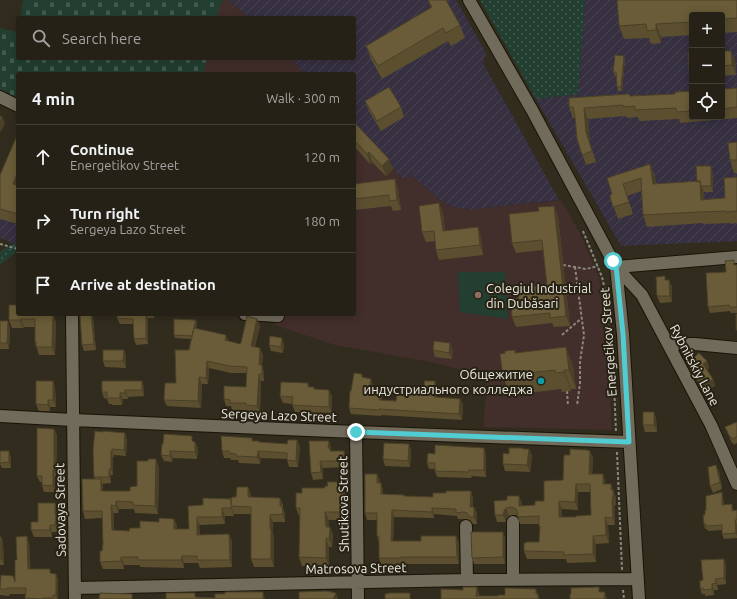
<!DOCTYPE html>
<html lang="en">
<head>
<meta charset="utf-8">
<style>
  body { margin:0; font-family:Ubuntu,sans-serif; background:#312e23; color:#f1f3f6 }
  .controls { position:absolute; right:12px; top:12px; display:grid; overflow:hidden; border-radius:4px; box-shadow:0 2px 10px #0003 }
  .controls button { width:36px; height:36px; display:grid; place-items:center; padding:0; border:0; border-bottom:1px solid #423e35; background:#252116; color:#f1f3f6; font:20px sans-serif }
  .stop { position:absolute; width:12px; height:12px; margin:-9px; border:3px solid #51ccd2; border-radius:50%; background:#fff }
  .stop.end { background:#51ccd2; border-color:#fff; box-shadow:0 1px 4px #0008 }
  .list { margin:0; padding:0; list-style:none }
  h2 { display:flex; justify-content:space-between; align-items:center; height:52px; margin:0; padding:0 16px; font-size:17px }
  h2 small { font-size:13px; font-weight:400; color:#a3a3a1 }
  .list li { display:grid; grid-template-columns:26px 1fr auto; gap:12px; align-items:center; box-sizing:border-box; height:64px; padding:0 16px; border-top:1px solid #423e35 }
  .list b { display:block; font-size:15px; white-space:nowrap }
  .list p { margin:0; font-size:13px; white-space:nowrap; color:#a3a3a1 }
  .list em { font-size:13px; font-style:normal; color:#a3a3a1 }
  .icon { flex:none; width:22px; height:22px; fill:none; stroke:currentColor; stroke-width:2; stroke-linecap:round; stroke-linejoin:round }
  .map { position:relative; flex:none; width:737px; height:599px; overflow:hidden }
  .search { position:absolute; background:#252116; box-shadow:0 2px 10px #0003; left:16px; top:16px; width:340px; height:44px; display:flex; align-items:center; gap:10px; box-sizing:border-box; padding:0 14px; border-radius:4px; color:#a3a3a1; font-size:15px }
  .panel { position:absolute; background:#252116; box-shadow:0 2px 10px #0003; left:16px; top:72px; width:340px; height:244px; border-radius:4px }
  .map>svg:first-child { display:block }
</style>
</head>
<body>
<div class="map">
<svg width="737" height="599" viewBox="0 0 737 599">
  <defs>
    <pattern id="industrial-furrows" width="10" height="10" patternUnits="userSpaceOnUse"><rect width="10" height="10" fill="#363041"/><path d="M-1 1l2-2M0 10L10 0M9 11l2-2" fill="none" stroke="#4a4453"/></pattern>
    <pattern id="green-dots" width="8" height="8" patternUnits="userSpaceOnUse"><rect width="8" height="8" fill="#223f31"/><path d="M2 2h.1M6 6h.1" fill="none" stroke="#425b4e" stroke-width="1.8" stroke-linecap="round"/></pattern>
    <pattern id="cemetery-stones" width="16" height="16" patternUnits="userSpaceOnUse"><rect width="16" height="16" fill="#223f31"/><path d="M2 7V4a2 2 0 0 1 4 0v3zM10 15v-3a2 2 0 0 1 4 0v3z" fill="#425b4e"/></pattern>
  </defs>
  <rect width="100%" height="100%" fill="#312c1e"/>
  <path fill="url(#industrial-furrows)" fill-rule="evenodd" d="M229,0H456L486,53L483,63L559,200L468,210L452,207L439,199L410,175L404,180L393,169L354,128V74H304L290,58H354V18H248Z
    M585,0H737V241L621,246L536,99L578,94ZM692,15H722V117H692Z
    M18,153V245L0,238V197Z"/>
  <path fill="#422e2b" d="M224,0H229L248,18H217L220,4Z
    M207,58H290L304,74H203Z
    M354,128L393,169L404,180L410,175L439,199L452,207L468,210L561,200L580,233L599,277L607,325L612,430L483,427L487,384L471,372L430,362L335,345L275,325L278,314H354Z"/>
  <path fill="url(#green-dots)" d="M480,0H585L578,94L536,99Z
    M13,243L18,245V253L16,252L0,265V252Z"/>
  <path fill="url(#cemetery-stones)" d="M23,0H224L220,4L217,18H20Z
    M0,28L17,32L18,29V58H207L203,74H18V99L0,91Z"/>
  <path fill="#223f31" d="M458,272H505L508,319L460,312Z"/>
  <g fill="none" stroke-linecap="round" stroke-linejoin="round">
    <defs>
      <path id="minor" d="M469,0L532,110L616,267L623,334L639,599
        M0,97L18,106
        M616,267L642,295L711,425L737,484
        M616,267L737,257
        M72,314L75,599
        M245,314L278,316
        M668,344H695L737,348
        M0,416L73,420L356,432L629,442
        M356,432L358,599
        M466,526L467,580
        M513,579V522
        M75,588L467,580L637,579"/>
    </defs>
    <use href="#minor" stroke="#191407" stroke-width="14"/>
    <path stroke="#8c887d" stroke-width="2" stroke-dasharray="3 2" stroke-linecap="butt" d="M583,231L602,277L607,299L611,336
      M0,244L18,249
      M563,265L586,269L598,266
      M575,267L584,335L580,362V383L577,406
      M562,335L582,318
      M613,358L616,432
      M567,391L568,406
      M617,452L622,570
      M623,590L624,599"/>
    <use href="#minor" stroke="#716b5b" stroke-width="12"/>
  </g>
  <path fill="#5b4f30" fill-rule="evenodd" d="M428,0H449L446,1L460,25L465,38L451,46L448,41L382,79L371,59L366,46L431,8Z
    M737,0V32L722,33V15H692V35L661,37V43L651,44L649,38L624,39L619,26Z
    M722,51H731L735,60L736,75L722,76Z
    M692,54V77L689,69Z
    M624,56L625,59L622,91H618L617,87L616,76H615L613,72Z
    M737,88V118L680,123L679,119L639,121L638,117L627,118L626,116L588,119L590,143L596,162L586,165L577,139L575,118H573L569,107L629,94L630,96L675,94L692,91V117H722V89Z
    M365,101L401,107L404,117L381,131L369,111Z
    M354,122L393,169L386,176L372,162L370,164L354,146Z
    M18,133V224L0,219V175Z
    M737,142V173H734L730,160Z
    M650,164L655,176L656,184L697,182L713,173V192H704V199L725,198L737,177V223L731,224L730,223L703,224V223L647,227L643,215L641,191L627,196L633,214L618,219L610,197L612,194L607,178Z
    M395,179L398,189L401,210L393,211L391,206L354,210V184Z
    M439,203L443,213L445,231L478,227L481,237L483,255L439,260L436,250L435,241L426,242L422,232Z
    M554,206L558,216L570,326L554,327L552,323L516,327L512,317L519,302L547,285L543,250L516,253L512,243L539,211Z
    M736,265H737V313H731L730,311L710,313L708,307L726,272Z
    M669,280L672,287V302L660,303L657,296Z
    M81,314H92L93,318L96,350L84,351L82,345Z
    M118,314H154V318H148V344L136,345L134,339L133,324H120L117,318Z
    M51,315L56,322L55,355H39L35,342V327H24L23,328H12L9,320Z
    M257,319L260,326L255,347L260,348L263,355L262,365L264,372V381H261L260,413L248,412L247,410H232L231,406H226L224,399L246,387L247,373H231L209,368L208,384H202L201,408L167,406L164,400L176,383L189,350L191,339L175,338L174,335L196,320L197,324L196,328L228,341L240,344L241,343Z
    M0,321L10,328L9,349H0Z
    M284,344L283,353L271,351L269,345Z
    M566,347L573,366L576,389H571V391L562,392L561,389L510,395L503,376L516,353Z
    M124,350L126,357V368L105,367L103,361Z
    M433,350H453L452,359L435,357Z
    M707,361L709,368L707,370L713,379L715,386L706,391L695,378L690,369L688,363Z
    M363,377L373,385L372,390H374L375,392H380L382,399V400L396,401L401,393L437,387V397L460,399L463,405L462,420L381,415V416L351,414L349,408L351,391Z
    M53,381L55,388L56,407H50V411H39L36,404Z
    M142,381L144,388V396L128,397V399H123L122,405H112V404H109L107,399L104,398L102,392Z
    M308,383L309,387H314V389L332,396V413L295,412L292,404L283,403L280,396Z
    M654,412L656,419L657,432H645L643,425Z
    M737,422V443L734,445L733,443H732L725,427Z
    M54,429L57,435L56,476H55V492H44L42,485V482H40L37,476Z
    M127,439L126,456L114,455V457H113V475H111V483L102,484L103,487V491H130L137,486L159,467L158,514L135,513L134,509H119L118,513H114V530L129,531L140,528L159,522L174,519L177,526V529H189L203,505L236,497L248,487L251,495V497L280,498L283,505V508L285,514V522H273V534L274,537V567H254L251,559V514H234V516H225V524L199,525L200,535L229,534L232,542V567L200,568L198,563H184V568L140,567V565H124V569H103L100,562L103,544L102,518L85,519L83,511L95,479L94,477L93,449Z
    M254,441L259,442L300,446L298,467H289L287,459L261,458L260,464L239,463L238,460H231L230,458H224L222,451Z
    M329,441L331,448V451H344L346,457V467L323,468V479L313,480L311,473Z
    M195,442L198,448L197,459L173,458L172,462L164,461L161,455Z
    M409,444L411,451L410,467L385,466L383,459Z
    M523,449H529L532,456L530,472L505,471L503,464L509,454Z
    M587,450L593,458L592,474H603L605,481V484H611L616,498V505H615V525H608L609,543L596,544V562L567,563L566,559H527L524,551L539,542L540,528L539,524H520L518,517L516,515H513L509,516L506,519V522H497L495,515L507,500L519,496L522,504V506L535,505L544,501L563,480L570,455ZM578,492H591V515L576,517H562V509L578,510Z
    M0,451L11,457V468H2L0,464Z
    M435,454H486V477L472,476L471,478L437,477L435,471V469H429L427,463Z
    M716,465L719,472L722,489L713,493L710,486Z
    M380,480V483H381L383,490V494L404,495V496L433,497L446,493L471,491L473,498V507H474L477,513V524H473L470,520L466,519H458L457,516L434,514V518L394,517L393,541L459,542V564H404V565H381L379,558V543L377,536V520H367L365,513Z
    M347,490V520H329V527H330L333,536L332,547H329V566H302L299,557L300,516H299L296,508L302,493Z
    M722,492L723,497L724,505L733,509L734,511L737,510V538L724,539L722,534V530L708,531L707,529H705L704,524L706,510Z
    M57,510V517L59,521L58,532H52V537H34L31,530L38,522Z
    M0,537H1L3,543L4,565H0Z
    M505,538V564H474L472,558Z
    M29,542L30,569L52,574H56L58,580V599H25V594H10L9,596L0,595V581L15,582L17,560Z
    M724,559L726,565V584L718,585V590H714V595L705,596V594H702L700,588L703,580Z"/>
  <path fill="#4a4027" d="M656,24L661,37V43L656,30Z
    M731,51L735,60L736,75L732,65Z
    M624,56L625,59L622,91L621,87Z
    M584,108L588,119L590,143L596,162L586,132Z
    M2,117L5,123L1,132L0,130V123Z
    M369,152L372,162L370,164L367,154Z
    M389,159L393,169L386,176L382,166Z
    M650,164L655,176L657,196L653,184Z
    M711,166L713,173V192L711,186Z
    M18,171V191L13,184Z
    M395,179L398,189L401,210L397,200Z
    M700,181L704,193L705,212L701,200Z
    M439,203L443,213L446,241L443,231Z
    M554,206L558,216L570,326L566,316Z
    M478,227L481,237L483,255L480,245Z
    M669,280L672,287V302L670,296Z
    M91,314H92L93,318L96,350L94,344Z
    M146,314L148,318V344L146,338Z
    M53,315L56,322L55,355L52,347Z
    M21,319L24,327L23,328L20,320Z
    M257,319L260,326L253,353L251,346Z
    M196,320L197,324L194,339L192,336Z
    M8,321L10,328L9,349L7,343Z
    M226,335L229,342L225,340Z
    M282,338L284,344L283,353L281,347Z
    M450,343L453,350L452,359L449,353Z
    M566,347L573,366L576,389L569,370Z
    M260,348L263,355L261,372L259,365Z
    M124,350L126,357V368L123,361Z
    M207,361L209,368L208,384L206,378Z
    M707,361L709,368L705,371L703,364Z
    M262,365L264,372V381L262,374Z
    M564,370L571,389V391L564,372Z
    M259,374L261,381L260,413L257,406Z
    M199,377L202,384L201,408L198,401Z
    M371,379L373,385L371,396L369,390Z
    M713,379L715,386L706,391L704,385Z
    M53,381L55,388L56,407L53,400Z
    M142,381L144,388V396L142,390Z
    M435,381L437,387V403L434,397Z
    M125,390L128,397V399L125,393Z
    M329,390L332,396V413L329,407Z
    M380,392L382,399V407L379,400Z
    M120,393L123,399L122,405L120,398Z
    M460,399L463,405L462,420L459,414Z
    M48,400L50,407V411L48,405Z
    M654,412L656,419L657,432L654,425Z
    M54,429L57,435L56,476L54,470Z
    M125,433L127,439L126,456L124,450Z
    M297,440L300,446L298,467L296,461Z
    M329,441L331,448L332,458L328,448Z
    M195,442L198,448L197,459L195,452Z
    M409,444L411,451L410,467L408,461Z
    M484,448L486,454V477L484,470Z
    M112,449L114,455V457L112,451Z
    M529,449L532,456L530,472L527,465Z
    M9,451L11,457V468L9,462Z
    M111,451L113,457V475L111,469Z
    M170,451L173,458L172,462L170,456Z
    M258,451L261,458L260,464L257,457Z
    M344,451L346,457V467L344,461Z
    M590,451L593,458L592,482L589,474Z
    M156,459L159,467L158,514L155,506Z
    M320,461L323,468V479L321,472Z
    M716,465L719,472L722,489L720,482Z
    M109,469L111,475V483L109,477Z
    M53,470L55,476V492L53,486Z
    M377,474L380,480V490L377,483Z
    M603,474L605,481L606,492L603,484Z
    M101,479L103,487V499L101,491Z
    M344,482L347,490V520L344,512Z
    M381,483L383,490L384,500L381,494Z
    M576,484L578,492V510L575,502Z
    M611,484L616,498V505L613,498L611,490Z
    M248,487L251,495V504L248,497Z
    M471,491L473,498V513L470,507Z
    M722,492L723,497L724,510L722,505Z
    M519,496L522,504V513L519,506Z
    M280,498L285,514V522L280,506Z
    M612,498L615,505V525L613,518Z
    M116,501L119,509L118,513L116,506Z
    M559,501L562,509V524L559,517Z
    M55,503L57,510V517L59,521L58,532L55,525Z
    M111,505L114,513V537L112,530Z
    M231,506L234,514V516L231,508Z
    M474,507L477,513V524L474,517Z
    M222,508L225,516V524L222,517Z
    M432,508L434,514V518L432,512Z
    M506,508L509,516L506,519V522L503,515L504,511Z
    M392,510L394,517L393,548L391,541Z
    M325,512L329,520V535L326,527Z
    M270,515L273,522V534L274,537V567L271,559Z
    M197,517L199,525L200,542L197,535Z
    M605,517L608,525L609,543L606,535Z
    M174,519L177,526V537L174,529Z
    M735,520L737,525V537L736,533Z
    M50,525L52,532V537L50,530Z
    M330,527L333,536L332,547L329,539Z
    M503,532L505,538V564L503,557Z
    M229,534L232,542V567L230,560Z
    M27,536L29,542L31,575L28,569Z
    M456,536L459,542V564L457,557Z
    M593,536L596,544V562L593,554Z
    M1,537L3,543L4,565L1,559Z
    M326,538L329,547V566L326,558Z
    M182,556L184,563V568L181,560Z
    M121,557L124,565V569L121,561Z
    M724,559L726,565V584L724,578Z
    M56,574L58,580V599H57L56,595Z
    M715,579L718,585V590L716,583Z
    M712,584L714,590V595L712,589Z
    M477,587L480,596H476Z
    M536,589L540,599H537L536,594Z
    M263,592L265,599H263Z
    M605,592L607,599H604Z
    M336,593L338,599H333Z"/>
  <path fill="#6a5c38" stroke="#4a4027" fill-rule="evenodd" d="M428,0H446L460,25L446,33L443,28L378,66L366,46L432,7Z
    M617,0H737V18L722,19V15H692V22L656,24V30L647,31L646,24L619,26Z
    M722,51H731L732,65L722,66Z
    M688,54H692V68L689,69Z
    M615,55L624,56L621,87H617L616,72H613Z
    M204,72L213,74H203Z
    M389,87L401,107L377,121L365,101Z
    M737,88V107L722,109V89Z
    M692,91V111L677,112L676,108L635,110V106L623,107V105L584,108L586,132L592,151L582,155L577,139L575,117L573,107H569V98L629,94L630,96L675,94V92Z
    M0,116L2,117L0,123Z
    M354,122L389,159L382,166L369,152L367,154L354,140Z
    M18,133V171L13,184L18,185V214L0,209V175Z
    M737,142V160H730L728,143Z
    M650,164L653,184L700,181L701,200L725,198L724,178L737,177V211L726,212V211L699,212L643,215L641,178L623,184L629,202L613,207L610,197V195L612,194L607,178Z
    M696,166H711V186H701L700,181L697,182Z
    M395,179L397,200L389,201V195L354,199V184Z
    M439,203L443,231L478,227L480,245L436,250L434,231L422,232L419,206Z
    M554,206L566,316L550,318V313L512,317L511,303L519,302L517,288L547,285L542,240L512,243L509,214L539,211L538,207Z
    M734,260V265H737V307H729V305L708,307L706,273L726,272L725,261Z
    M665,276V280H669L670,296H657L656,277Z
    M9,305H18V314H48V315H53L52,347H36V342H35V319H21L20,320H9Z
    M81,314H91L94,344L82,345L80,315H81Z
    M118,314H146V338L134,339L133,319L117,318Z
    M736,314H737V330H736Z
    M247,316L257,319L251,346L260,348L259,365H262V374H259L257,406L246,405V403H230V400L224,399V386L246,387L247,367L229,366L207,361L206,378L199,377L198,401L164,400L165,383H176L175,350H189L194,328L226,335L225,340L240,344V343H241Z
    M174,319L196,320L192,336L174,335Z
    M0,321H8L7,343H0Z
    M270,336L282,338L281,347L269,345Z
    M434,341L450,343L449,353L433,350Z
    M566,347L569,370H564V372L555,373V370L503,376L500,354L505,353V351L515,350V353Z
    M103,350H124L123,361H103Z
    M699,353L707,361L703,364L713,379L704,385L692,371L688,363Z
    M354,373L362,374V377L371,379L369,390H374V392H380L379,400L396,401L397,393H401V389H425L424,381H435L434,397L460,399L459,414L379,409V410L349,408L350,391H351Z
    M36,381H53V400H48V405L36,404Z
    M102,381H142V390H125V393H120V398H107V392H102Z
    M281,382L308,383V387H314V389L329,390V407L292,405L293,397L280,396Z
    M643,412H654V425H643Z
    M737,422V437L732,439L731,437H730L725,427Z
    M37,428L54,429V470H53V486L42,485V476H37Z
    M95,431L103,432V431L125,433L124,450L112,449V451H111V469H109V477H94L93,449Z
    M164,434L192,436V441L195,442V452L170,451V456L161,455L162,444H163Z
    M221,436L252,438V441H259V442L287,444L288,440H297L296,461L287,460V453L258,451L257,457L236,456V454L229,453V451H222Z
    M309,441H329L328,448H330V451H344V461H320L321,472L311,473Z
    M384,443L409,444L408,461L383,459Z
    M435,445L484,448V470H469V472L435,471V463H427L428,453L435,454Z
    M509,448H523V449H529L527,465L503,464V453L509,454Z
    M570,449L587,450L590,451L589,474H603V484H611V490H613V498H612L613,518L605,517L606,535L593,536V554L564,555V552L524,551V543H526V542H539L540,526H539V516L518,517L517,510L514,508L511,507L506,508L504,511L503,515H495L494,501L507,500V496H519V506L535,505V501H544V481L563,480L564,455H570ZM576,484H590L591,515L576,516V517H559V501L575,502Z
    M0,451H9V462L0,463Z
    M148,459H156L155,506L133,505V502L116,501V506L111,505L112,530L129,531L130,528H140V521L159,522V518L174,519V529H189L188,506L203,505V498L231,499V505L232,497H236L237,487H248V497L280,498V506H282L283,514L270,515V529H271V559H251V507L231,506V508H222V517H197V535L229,534L230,560H197V556H182L181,560H138V557H121V561L100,562V551H102L103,544L102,511H83L82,479H101V491H130V487L137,486V461H148Z
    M716,465L720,482L710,486L708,467Z
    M365,474H377V483H381V494L404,495V496L433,497V493H446V491H471L470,507H474V517H470L467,513L464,512L456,513V509L432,508V512L392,510L391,541H421V536H456L457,557H401V558H379V536H377V513H365Z
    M327,482H344V512H325L326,527H330L329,539L326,538V558L299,557L300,508H296V493H302V488H325V486H328Z
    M722,492V505L732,504V511L737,510V519L735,520L736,533L722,534V525L706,526V524H704L703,515H705V510H706V496Z
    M38,503H55V515H56L55,525H50V530H31V522H38Z
    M471,532H503V557L472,558Z
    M27,536L28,569H50V573L56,574V595H53V598H43V599L25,598L26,588H7V589H0L1,575L13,576L15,582V560H17L16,537Z
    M0,537H1V559H0Z
    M724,559V578L715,579L716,583L712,584V589L703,590V588H700V581L703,580L701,560Z
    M463,587H477L476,596H498V595H505V588L536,589V594H538V599H441V589L463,590Z
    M599,587V592H605L604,599H570V594H571V588Z
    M326,591L336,593L333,599H299V592Z
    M225,592H263V599H166V593H195V597L215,598V594H225Z
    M100,593L132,594V599H99Z
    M390,593H410V599H385V594Z"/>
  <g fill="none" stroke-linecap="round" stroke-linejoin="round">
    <path stroke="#51ccd2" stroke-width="5" d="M356,432L629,442L623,334L616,266L613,261"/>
  </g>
  <circle fill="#8d6e63" stroke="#272214" stroke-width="1.5" cx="478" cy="295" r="4"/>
  <circle fill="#0f9aa8" stroke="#272214" stroke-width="1.5" cx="541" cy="381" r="4"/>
  <g text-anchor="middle" stroke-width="4" stroke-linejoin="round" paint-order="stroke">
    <g font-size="13" fill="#ebe8df" stroke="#272214" text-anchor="start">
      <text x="486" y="293">Colegiul Industrial<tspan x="486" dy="15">din Dubăsari</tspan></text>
      <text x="533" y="379" text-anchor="end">Общежитие<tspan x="533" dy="15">индустриального колледжа</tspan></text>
    </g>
    <g font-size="13" fill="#ebe8df" stroke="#272214">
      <text transform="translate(608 342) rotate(-94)" y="5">Energetikov Street</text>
      <text transform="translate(695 365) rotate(62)" y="5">Rybnitskiy Lane</text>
      <text transform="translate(279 415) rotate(2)" y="5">Sergeya Lazo Street</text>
      <text transform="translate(343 504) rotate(-91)" y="5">Shutikova Street</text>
      <text transform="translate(60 510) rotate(-91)" y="5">Sadovaya Street</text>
      <text transform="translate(356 568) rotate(-1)" y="5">Matrosova Street</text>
    </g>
  </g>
</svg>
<div class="controls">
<button>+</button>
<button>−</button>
<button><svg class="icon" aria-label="locate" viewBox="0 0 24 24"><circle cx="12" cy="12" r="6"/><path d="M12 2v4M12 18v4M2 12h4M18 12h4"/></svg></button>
</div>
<div class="stop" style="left:613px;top:261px"></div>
<div class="stop end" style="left:356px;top:432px"></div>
<div class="search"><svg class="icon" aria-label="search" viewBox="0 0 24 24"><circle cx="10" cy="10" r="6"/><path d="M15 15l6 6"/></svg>Search here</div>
<section class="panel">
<h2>4 min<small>Walk · 300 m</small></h2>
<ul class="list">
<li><svg class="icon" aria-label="ahead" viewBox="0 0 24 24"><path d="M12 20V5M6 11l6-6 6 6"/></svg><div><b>Continue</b><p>Energetikov Street</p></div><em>120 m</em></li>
<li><svg class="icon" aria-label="right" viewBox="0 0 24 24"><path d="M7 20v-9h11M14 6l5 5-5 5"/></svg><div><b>Turn right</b><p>Sergeya Lazo Street</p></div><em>180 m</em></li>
<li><svg class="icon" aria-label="arrive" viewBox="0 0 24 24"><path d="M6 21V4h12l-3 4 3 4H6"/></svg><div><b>Arrive at destination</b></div></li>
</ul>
</section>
</div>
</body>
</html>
